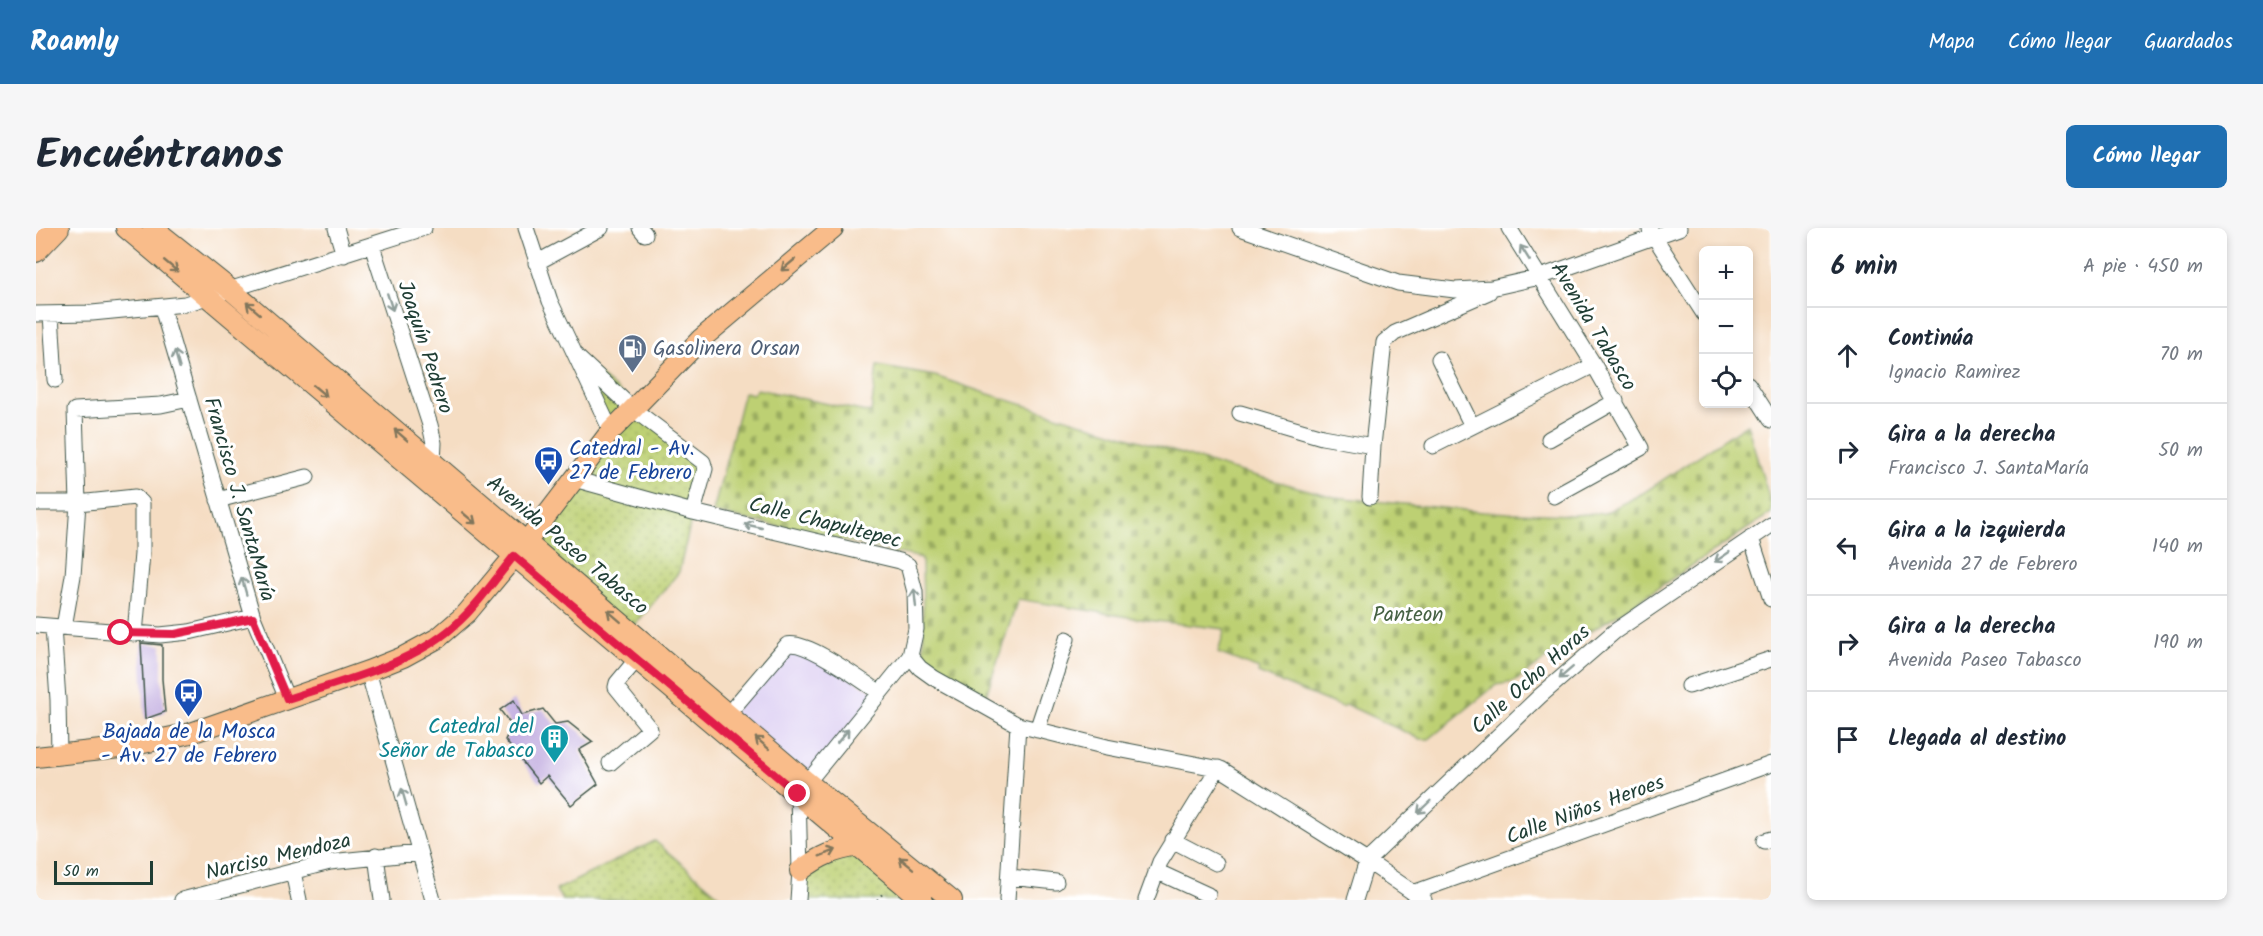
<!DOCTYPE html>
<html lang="es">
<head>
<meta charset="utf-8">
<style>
  body { margin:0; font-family:Kalam,sans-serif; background:#f6f6f7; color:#1f2937 }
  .controls { position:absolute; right:18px; top:18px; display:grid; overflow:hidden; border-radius:9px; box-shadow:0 3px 9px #0003 }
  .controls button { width:54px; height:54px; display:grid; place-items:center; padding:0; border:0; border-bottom:2px solid #e0e1e3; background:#fff; color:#1f2937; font:30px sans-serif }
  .scale { position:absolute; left:18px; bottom:15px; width:99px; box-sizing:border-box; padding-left:6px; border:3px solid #1f3d34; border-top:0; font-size:16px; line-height:21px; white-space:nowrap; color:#1f3d34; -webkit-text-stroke:4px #fff; paint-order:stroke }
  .stop { position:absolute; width:18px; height:18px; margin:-14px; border:4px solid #e11d48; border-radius:50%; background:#fff }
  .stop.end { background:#e11d48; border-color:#fff; box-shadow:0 2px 6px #0008 }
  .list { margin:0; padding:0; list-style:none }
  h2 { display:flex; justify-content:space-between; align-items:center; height:78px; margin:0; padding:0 24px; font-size:26px }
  h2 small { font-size:20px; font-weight:400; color:#747a83 }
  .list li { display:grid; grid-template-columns:39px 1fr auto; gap:18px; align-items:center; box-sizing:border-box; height:96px; padding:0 24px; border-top:2px solid #e0e1e3 }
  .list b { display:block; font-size:22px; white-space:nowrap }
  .list p { margin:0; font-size:20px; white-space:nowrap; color:#747a83 }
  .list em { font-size:20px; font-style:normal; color:#747a83 }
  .icon { flex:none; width:33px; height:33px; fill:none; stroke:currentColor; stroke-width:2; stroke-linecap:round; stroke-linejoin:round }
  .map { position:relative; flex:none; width:1735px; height:672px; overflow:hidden; border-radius:9px }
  header { display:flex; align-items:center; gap:36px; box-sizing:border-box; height:84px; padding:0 30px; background:#1f6fb2; color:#fff }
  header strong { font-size:28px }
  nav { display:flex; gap:33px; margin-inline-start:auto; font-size:21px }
  .intro { display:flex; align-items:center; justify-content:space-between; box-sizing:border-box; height:144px; padding:0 36px }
  h1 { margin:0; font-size:42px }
  .button { padding:15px 27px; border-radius:9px; background:#1f6fb2; color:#fff; font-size:21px; font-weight:700 }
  main { display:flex; gap:36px; padding:0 36px }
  aside { flex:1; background:#fff; border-radius:9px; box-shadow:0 3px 9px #0003 }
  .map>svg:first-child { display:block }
</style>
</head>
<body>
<header>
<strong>Roamly</strong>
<nav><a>Mapa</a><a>Cómo llegar</a><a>Guardados</a></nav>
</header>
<div class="intro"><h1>Encuéntranos</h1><a class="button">Cómo llegar</a></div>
<main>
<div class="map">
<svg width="1735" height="672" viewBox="0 0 1735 672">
  <defs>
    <pattern id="cemetery-stones" width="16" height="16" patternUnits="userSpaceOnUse" patternTransform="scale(1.5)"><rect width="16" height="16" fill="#bdd073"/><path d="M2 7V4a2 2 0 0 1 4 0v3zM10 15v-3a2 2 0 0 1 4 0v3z" fill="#99aa5f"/></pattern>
    <pattern id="park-dots" width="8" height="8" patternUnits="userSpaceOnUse" patternTransform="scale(1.5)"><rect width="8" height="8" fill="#bdd073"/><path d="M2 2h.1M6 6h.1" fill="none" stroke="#99aa5f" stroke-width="1.8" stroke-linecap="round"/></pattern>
  </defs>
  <rect width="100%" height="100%" fill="#fff"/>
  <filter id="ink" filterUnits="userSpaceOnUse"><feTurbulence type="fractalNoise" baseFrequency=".0167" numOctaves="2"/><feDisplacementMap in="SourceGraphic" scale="12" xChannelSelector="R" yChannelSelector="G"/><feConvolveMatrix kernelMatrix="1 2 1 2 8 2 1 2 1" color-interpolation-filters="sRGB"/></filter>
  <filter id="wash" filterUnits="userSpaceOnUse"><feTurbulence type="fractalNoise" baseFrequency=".008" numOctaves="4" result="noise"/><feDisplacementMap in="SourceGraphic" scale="24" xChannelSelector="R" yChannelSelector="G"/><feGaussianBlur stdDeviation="1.35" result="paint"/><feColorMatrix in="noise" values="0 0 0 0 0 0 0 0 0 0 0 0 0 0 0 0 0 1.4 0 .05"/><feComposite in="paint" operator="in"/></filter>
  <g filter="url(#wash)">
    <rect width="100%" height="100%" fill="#f5ddc3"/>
    <path fill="#e0d4f4" d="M756,418L841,465L770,550L695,486Z"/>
    <path fill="url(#cemetery-stones)" stroke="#6e8654" stroke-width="1.5" d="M841,138L899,148L946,164L1191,240L1298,269L1447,284L1536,287L1569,285L1607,265L1711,196L1735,276V285L1587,383L1520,424L1478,454L1460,457L1393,511H1384L1309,476L1306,479L1222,445L1223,441L1182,425L1189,401L1111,392L982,371L949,470L890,436L888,430L886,330L677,284L708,164L717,166L721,161L835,185Z"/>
    <path fill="url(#park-dots)" stroke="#6e8654" stroke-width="1.5" d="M541,129L663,229L657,284L643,344L595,402L491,313L575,203Z
      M619,613L688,672H526L520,662Z
      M824,618L886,672H762L764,643Z"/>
    <g id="blocks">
      <path fill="#bba4dd" d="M105,415L126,417V451L129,484L109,491Z
        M478,472L486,487L507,481L519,496L532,494L557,514L543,522L562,556L535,577L511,548L503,555L469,512L476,498L464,482Z"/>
    </g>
  </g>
  <g filter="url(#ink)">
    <use href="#blocks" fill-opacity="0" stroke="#3f5549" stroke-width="1.5"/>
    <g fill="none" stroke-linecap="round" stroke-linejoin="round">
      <defs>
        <path id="minor" d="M300,0L308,27
          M490,0L514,73L575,203
          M604,0L609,6
          M1204,0L1362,55L1419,62L1455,60L1504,49L1643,0
          M1473,0L1558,137L1605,220L1518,268
          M1614,2L1668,86
          M336,18L394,197L398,215L397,234
          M500,35L565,0
          M126,80L217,389L251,471
          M0,86L56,85L149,76L388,0
          M15,86L19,152
          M541,129L597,181L667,234L669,241L657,284L864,333L872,337L879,364L880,401L874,428L762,566L764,643L762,672
          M1403,131L1436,198
          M1712,156L1735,192
          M1204,185L1286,209L1337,218
          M1513,211L1580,173
          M1397,218L1558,137
          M538,251L657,284
          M1334,269L1337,218L1348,114L1359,105L1453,64
          M182,272L271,249
          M0,275H42L99,269L106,275V326L99,406
          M1715,310L1735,371
          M0,397L124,407L153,404L217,389
          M17,399L22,472L23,527
          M28,399L37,348L42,275L39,182L125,177L153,171
          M874,428L884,440L898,450L982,497L1071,519L1185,541L1331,633L1388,672
          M332,443L397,672
          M1653,458L1735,431
          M692,486L751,417C770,411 826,453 843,464
          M1001,502L1031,411
          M574,535L614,501L580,459L581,455L601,431
          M1136,612L1180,635
          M1728,613L1735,611
          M340,628L346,672
          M1120,643L1172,667
          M257,644L263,672
          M974,649L1020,654
          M1377,665L1735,536
          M146,672L294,634L383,625
          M971,672L982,497
          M1110,672L1124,634L1182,540
          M1319,672L1331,633L1504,468L1578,404L1735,297"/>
        <path id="major" d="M90,0L886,672
          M117,0L195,62L770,553L916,672
          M0,3L2,0
          M0,24L23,0
          M0,529L84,520L155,505L332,443L367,429L402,410L431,385L491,313L575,203L597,181L665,111L797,0
          M764,643C785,627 798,622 824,618"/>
      </defs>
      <use href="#minor" stroke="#3f5549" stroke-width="17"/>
      <use href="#major" stroke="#3f5549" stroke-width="22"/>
      <path stroke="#3f5549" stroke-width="2" stroke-dasharray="1.5 4.5" stroke-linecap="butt" d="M841,672L849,663"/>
      <use href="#minor" stroke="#fff" stroke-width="15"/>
      <use href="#major" stroke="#f9bc8a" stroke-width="20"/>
    </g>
    <defs><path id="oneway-shaft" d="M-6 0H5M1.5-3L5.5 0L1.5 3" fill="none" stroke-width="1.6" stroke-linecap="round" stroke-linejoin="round" transform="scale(1.5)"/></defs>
    <g stroke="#8f9e9a">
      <use href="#oneway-shaft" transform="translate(1489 25) rotate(-122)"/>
      <use href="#oneway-shaft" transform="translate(354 74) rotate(72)"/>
      <use href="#oneway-shaft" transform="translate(141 131) rotate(-106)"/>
      <use href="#oneway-shaft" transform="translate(717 298) rotate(-167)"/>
      <use href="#oneway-shaft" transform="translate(1686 329) rotate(146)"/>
      <use href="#oneway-shaft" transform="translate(208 358) rotate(-106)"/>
      <use href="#oneway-shaft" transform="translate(879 370) rotate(-96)"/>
      <use href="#oneway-shaft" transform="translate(1530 445) rotate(139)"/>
      <use href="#oneway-shaft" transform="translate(807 508) rotate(-50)"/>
      <use href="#oneway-shaft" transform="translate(368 569) rotate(-106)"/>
      <use href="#oneway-shaft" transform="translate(1388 579) rotate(136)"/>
    </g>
    <g stroke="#81765b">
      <use href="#oneway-shaft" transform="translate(752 37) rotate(140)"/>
      <use href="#oneway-shaft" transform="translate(135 38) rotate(40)"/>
      <use href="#oneway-shaft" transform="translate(217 80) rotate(-139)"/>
      <use href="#oneway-shaft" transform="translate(284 163) rotate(40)"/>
      <use href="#oneway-shaft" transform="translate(365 207) rotate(-139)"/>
      <use href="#oneway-shaft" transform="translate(433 290) rotate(40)"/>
      <use href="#oneway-shaft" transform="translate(578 388) rotate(-139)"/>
      <use href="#oneway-shaft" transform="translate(726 515) rotate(-139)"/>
      <use href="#oneway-shaft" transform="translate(792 625) rotate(-22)"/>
      <use href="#oneway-shaft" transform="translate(870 635) rotate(-141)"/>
    </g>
  </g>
  <g fill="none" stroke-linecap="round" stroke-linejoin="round" filter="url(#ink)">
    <path stroke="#e11d48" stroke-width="8" d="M85,405L139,406L217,390L251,471C303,454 368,438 411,404C437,384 457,354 478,328L762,566"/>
  </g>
  <defs>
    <symbol id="fuel-pin" viewBox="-11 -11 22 30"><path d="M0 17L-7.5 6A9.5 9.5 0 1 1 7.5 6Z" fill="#5c6f8a" stroke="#fff"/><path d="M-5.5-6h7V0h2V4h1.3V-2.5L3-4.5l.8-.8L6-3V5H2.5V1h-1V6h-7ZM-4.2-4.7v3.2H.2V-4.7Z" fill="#fff"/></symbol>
    <symbol id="bus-pin" viewBox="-11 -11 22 30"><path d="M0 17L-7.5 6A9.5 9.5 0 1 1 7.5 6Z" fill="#1a4fb4" stroke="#fff"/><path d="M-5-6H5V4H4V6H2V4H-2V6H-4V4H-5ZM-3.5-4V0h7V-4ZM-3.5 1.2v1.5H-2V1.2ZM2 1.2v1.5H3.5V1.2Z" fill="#fff"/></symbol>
    <symbol id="building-pin" viewBox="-11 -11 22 30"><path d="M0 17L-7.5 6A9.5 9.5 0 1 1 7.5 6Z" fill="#0f9aa8" stroke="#fff"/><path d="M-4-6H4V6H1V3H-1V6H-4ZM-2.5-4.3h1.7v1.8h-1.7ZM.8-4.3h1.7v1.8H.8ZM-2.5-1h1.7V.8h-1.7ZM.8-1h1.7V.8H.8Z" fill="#fff"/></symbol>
  </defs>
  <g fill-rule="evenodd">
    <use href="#fuel-pin" x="580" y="104" width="33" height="45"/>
    <use href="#bus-pin" x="496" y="216" width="33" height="45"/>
    <use href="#bus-pin" x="136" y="448" width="33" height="45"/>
    <use href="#building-pin" x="502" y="494" width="33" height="45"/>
  </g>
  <g text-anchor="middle" stroke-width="6" stroke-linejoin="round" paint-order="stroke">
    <g font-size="21" fill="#1f3d34" stroke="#fff">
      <text transform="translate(1558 98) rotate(59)" y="7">Avenida Tabasco</text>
      <text transform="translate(390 119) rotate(72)" y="7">Joaquín Pedrero</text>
      <text transform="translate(204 271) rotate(74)" y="7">Francisco J. SantaMaría</text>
      <text transform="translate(789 294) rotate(14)" y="7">Calle Chapultepec</text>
      <text transform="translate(532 317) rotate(40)" y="7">Avenida Paseo Tabasco</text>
      <text transform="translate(1494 451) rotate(-42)" y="7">Calle Ocho Horas</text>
      <text transform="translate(1549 581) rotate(-20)" y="7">Calle Niños Heroes</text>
      <text transform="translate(242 628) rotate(-13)" y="7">Narciso Mendoza</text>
    </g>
    <g font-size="21" fill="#4e5e75" stroke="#fff" text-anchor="start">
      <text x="617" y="127">Gasolinera Orsan</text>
    </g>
    <g font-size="21" fill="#164399" stroke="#fff" text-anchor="start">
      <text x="533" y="227">Catedral - Av.<tspan x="533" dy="24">27 de Febrero</tspan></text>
      <text x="153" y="510" text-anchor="middle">Bajada de la Mosca<tspan x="153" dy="24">- Av. 27 de Febrero</tspan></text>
    </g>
    <g font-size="21" fill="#466244" stroke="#fff">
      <text x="1372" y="393">Panteon</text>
    </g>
    <g font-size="21" fill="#0d838f" stroke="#fff" text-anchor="end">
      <text x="498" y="505">Catedral del<tspan x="498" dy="24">Señor de Tabasco</tspan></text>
    </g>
  </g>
</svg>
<div class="controls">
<button>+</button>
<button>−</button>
<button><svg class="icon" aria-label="locate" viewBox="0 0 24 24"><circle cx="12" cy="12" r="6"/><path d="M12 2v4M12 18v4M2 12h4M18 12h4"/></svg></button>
</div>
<div class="scale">50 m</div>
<div class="stop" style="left:85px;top:405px"></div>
<div class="stop end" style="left:762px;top:566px"></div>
</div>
<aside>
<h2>6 min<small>A pie · 450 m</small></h2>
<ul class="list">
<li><svg class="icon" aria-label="ahead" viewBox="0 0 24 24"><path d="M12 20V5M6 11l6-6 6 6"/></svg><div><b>Continúa</b><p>Ignacio Ramirez</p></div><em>70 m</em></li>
<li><svg class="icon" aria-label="right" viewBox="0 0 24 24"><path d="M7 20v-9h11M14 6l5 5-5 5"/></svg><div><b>Gira a la derecha</b><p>Francisco J. SantaMaría</p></div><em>50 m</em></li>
<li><svg class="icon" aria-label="left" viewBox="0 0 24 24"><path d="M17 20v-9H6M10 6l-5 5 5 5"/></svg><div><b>Gira a la izquierda</b><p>Avenida 27 de Febrero</p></div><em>140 m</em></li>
<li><svg class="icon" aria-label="right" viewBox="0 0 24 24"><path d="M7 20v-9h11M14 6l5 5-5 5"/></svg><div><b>Gira a la derecha</b><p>Avenida Paseo Tabasco</p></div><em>190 m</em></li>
<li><svg class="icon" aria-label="arrive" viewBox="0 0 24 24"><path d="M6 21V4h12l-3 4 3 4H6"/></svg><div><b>Llegada al destino</b></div></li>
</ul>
</aside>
</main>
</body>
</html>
